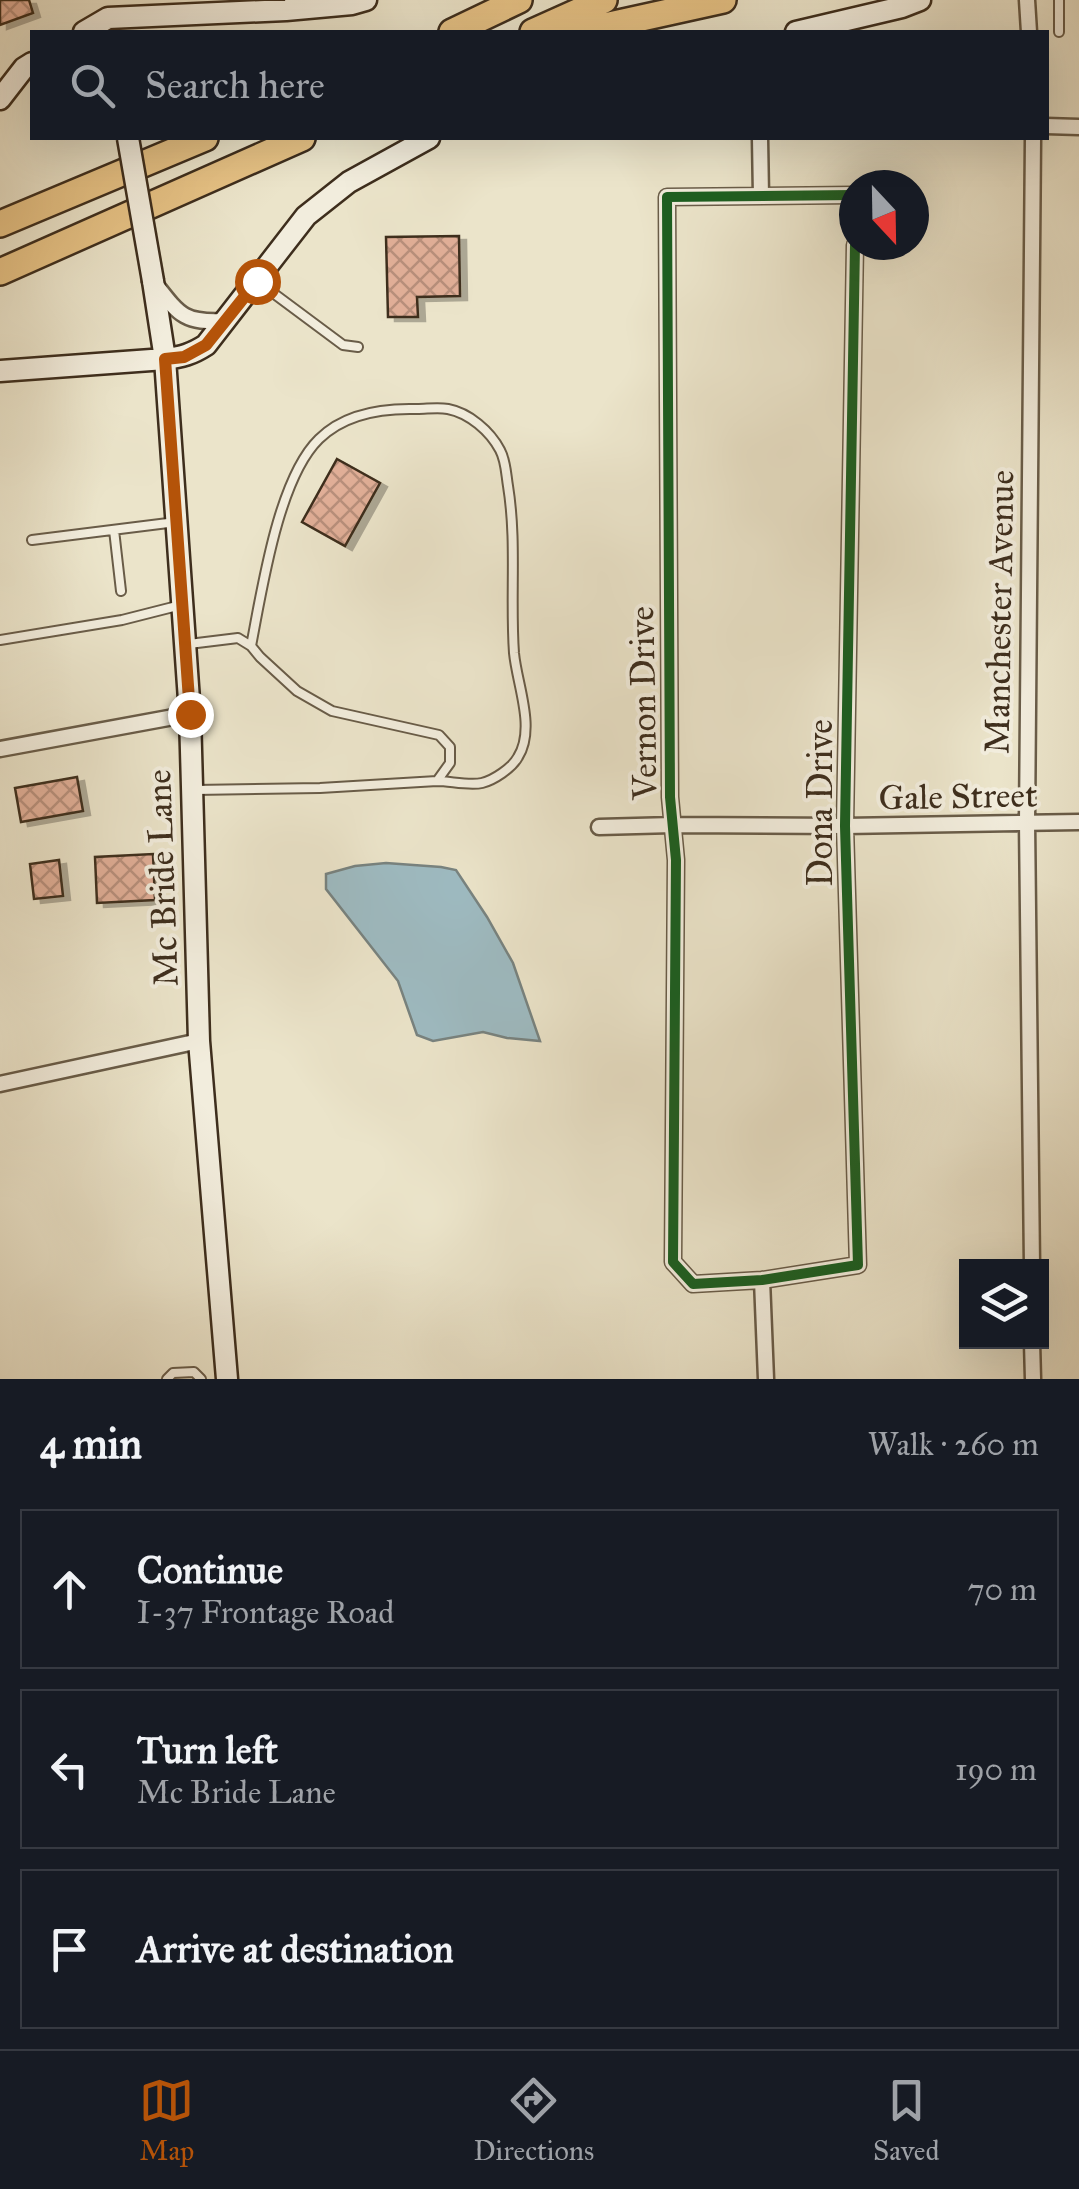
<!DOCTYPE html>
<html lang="en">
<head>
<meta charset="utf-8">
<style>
  body { margin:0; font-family:"IM FELL Great Primer",serif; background:#20242c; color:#f1f3f6 }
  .controls { position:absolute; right:30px; bottom:30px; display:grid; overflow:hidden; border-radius:0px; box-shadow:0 10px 40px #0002 }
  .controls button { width:90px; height:90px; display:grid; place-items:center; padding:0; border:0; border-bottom:2px solid #363941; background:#171b24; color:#f1f3f6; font:50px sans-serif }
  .compass { position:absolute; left:839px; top:170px; width:90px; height:90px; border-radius:50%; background:#171b24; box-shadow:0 10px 40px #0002; rotate:158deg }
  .stop { position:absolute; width:30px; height:30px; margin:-22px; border:8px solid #b45309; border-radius:50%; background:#fff }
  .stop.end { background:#b45309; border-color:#fff; box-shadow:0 2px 10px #0008 }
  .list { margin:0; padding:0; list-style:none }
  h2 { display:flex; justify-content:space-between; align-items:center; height:130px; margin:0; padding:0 40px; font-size:42px }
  h2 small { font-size:32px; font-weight:400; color:#9ea1a6 }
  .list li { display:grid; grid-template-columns:65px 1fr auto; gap:30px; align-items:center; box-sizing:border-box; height:160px; margin:0 20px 20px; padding:0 20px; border:2px solid #363941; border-radius:0px }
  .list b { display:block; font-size:38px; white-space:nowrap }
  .list p { margin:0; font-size:32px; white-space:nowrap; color:#9ea1a6 }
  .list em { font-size:32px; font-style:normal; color:#9ea1a6 }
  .icon { flex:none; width:55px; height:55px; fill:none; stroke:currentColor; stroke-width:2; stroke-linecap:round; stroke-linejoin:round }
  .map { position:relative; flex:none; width:1079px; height:1379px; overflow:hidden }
  .search { position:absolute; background:#171b24; box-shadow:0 10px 40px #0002; left:30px; right:30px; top:30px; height:110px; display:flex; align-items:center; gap:25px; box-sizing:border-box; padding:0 35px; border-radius:0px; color:#9ea1a6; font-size:38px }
  .sheet { height:670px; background:#171b24 }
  nav { display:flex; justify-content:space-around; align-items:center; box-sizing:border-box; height:140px; border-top:2px solid #363941; background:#171b24; font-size:28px; color:#9ea1a6 }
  nav a { display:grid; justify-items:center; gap:5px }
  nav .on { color:#b45309 }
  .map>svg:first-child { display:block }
</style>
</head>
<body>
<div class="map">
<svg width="1079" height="1379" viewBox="0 0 1079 1379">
  <defs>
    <pattern id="building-cross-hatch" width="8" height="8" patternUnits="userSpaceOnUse" patternTransform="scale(2.5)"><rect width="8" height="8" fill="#e1af98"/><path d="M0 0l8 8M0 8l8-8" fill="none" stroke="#b88f7b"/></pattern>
    <filter id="shadow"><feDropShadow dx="7" dy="4" stdDeviation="0" flood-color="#0004"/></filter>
  </defs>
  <rect width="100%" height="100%" fill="#ebe4ca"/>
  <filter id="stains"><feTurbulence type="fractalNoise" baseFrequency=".002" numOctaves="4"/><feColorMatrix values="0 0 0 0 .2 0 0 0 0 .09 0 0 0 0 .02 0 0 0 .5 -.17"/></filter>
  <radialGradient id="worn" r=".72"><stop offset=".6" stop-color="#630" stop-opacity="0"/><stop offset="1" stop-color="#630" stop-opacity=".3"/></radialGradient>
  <path fill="#9ebbc2" stroke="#788380" stroke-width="2.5" d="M386,863L441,867L456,870L487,917L513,963L540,1041L507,1038L483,1032L433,1041L417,1035L398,981L326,889V874L355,866Z"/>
  <path fill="url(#building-cross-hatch)" stroke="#3e2e1d" stroke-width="2.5" filter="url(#shadow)" d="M0,0H29L33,13L0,25Z
    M459,236L460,296L417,297L418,317H388L386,237Z
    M337,459L380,483L345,546L302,522Z
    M77,777L83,811L21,822L15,788Z
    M153,854L155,900L97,903L95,857Z
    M59,860L63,896L34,899L30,864Z"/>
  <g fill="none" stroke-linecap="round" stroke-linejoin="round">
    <defs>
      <path id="lane" d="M1059,0V32
        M257,281L343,345L358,347
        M114,530L121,591
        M32,540L176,522
        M0,640L122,620L181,605
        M189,644L238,638L251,646L260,657L297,691L332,711L439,735L450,747V763L437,781L320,788L195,790
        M251,646C262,590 278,479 319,439C345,413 383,408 417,409C427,409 438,407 448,409C469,413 490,431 500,450C506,461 506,474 508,486C517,542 510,597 514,653C517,685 536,728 518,757C512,768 494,780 482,783C469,786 450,781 437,781
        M167,1379L173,1373L194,1372L201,1379"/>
      <path id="street" d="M1027,0L1029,32
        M1046,126L1079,127
        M760,138L761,196
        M854,195L667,197L670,797L676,860L673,1262L693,1284L762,1280L858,1265L845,826L855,245
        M156,285C180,316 185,323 225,321
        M0,749L190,714
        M599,827L673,825L845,826L1079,822
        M0,1084L199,1041
        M1032,1266L1027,822L1033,138
        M762,1280L766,1379
        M1032,1342L1033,1379"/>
      <path id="secondary" d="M84,32L108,18L286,10L352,4L366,0
        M796,32L902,7L920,0
        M0,99L24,68L32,63
        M153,281L165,359L190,714L199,1041L227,1379
        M0,371L165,359C182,357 192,354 206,345L306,216L349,182L429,138"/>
      <path id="highway" d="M452,32L519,0
        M533,32L604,0
        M578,32L723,0
        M0,224L205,138
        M0,272L302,138"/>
    </defs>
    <use href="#lane" stroke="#695c48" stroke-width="12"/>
    <use href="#street" stroke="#695c48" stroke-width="19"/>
    <use href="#secondary" stroke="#3e2e1d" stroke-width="25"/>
    <use href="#highway" stroke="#3e2e1d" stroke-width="30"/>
    <use href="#lane" stroke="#f2eddd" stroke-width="8"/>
    <use href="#street" stroke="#f2eddd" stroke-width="14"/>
    <use href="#secondary" stroke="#f2eddd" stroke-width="20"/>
    <use href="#highway" stroke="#e6c285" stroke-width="25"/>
    <defs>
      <path id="secondary-bridge" d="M128,138L153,281"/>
    </defs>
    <use href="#secondary-bridge" stroke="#3e2e1d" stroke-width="25" stroke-linecap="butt"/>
    <use href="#secondary-bridge" stroke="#f2eddd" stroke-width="20"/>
    <defs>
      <path id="cycleway" d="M854,195L667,197L670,797L676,860L673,1262L693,1284L762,1280L858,1265L845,826L855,245"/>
    </defs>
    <use href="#cycleway" stroke="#f2eddd" stroke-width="16"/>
    <use href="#cycleway" stroke="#1b5e20" stroke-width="10"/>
  </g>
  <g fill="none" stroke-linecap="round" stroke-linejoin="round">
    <path stroke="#b45309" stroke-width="12" d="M190,714L165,359L184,357L206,345L257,281"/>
  </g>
  <g text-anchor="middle" stroke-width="8" stroke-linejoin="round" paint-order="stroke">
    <g font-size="35" fill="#3e2e1d" stroke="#f2eddd">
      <text transform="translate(999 612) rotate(-89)" y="12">Manchester Avenue</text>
      <text transform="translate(643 703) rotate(-91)" y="12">Vernon Drive</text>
      <text transform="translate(958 796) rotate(-1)" y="12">Gale Street</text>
      <text transform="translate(820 803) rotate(-90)" y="12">Dona Drive</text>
      <text transform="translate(162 878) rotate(-92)" y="12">Mc Bride Lane</text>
    </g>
  </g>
  <rect width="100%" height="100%" filter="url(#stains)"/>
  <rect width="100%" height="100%" fill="url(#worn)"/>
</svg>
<div class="controls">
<button><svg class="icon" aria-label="layers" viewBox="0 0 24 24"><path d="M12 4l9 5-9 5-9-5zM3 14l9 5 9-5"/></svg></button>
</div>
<svg class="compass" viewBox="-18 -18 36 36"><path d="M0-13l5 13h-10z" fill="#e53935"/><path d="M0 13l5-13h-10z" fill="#9ea1a6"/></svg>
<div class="stop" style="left:257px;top:281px"></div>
<div class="stop end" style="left:190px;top:714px"></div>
<div class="search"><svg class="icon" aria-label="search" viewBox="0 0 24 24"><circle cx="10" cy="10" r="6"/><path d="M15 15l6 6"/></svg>Search here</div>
</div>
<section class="sheet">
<h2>4 min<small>Walk · 260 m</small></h2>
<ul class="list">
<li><svg class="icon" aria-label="ahead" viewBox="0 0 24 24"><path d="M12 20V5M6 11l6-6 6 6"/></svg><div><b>Continue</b><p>I-37 Frontage Road</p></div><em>70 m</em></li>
<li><svg class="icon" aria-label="left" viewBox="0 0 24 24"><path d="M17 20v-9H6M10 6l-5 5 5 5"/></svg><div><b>Turn left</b><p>Mc Bride Lane</p></div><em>190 m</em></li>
<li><svg class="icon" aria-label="arrive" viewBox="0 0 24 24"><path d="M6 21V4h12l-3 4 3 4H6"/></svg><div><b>Arrive at destination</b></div></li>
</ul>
</section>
<nav>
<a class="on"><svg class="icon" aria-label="map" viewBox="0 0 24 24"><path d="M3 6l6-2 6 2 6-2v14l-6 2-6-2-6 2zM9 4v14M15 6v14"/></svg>Map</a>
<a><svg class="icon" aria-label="directions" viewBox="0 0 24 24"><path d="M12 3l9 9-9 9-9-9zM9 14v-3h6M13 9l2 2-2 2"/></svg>Directions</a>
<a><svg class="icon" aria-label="saved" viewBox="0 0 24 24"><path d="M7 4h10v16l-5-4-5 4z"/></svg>Saved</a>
</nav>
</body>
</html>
